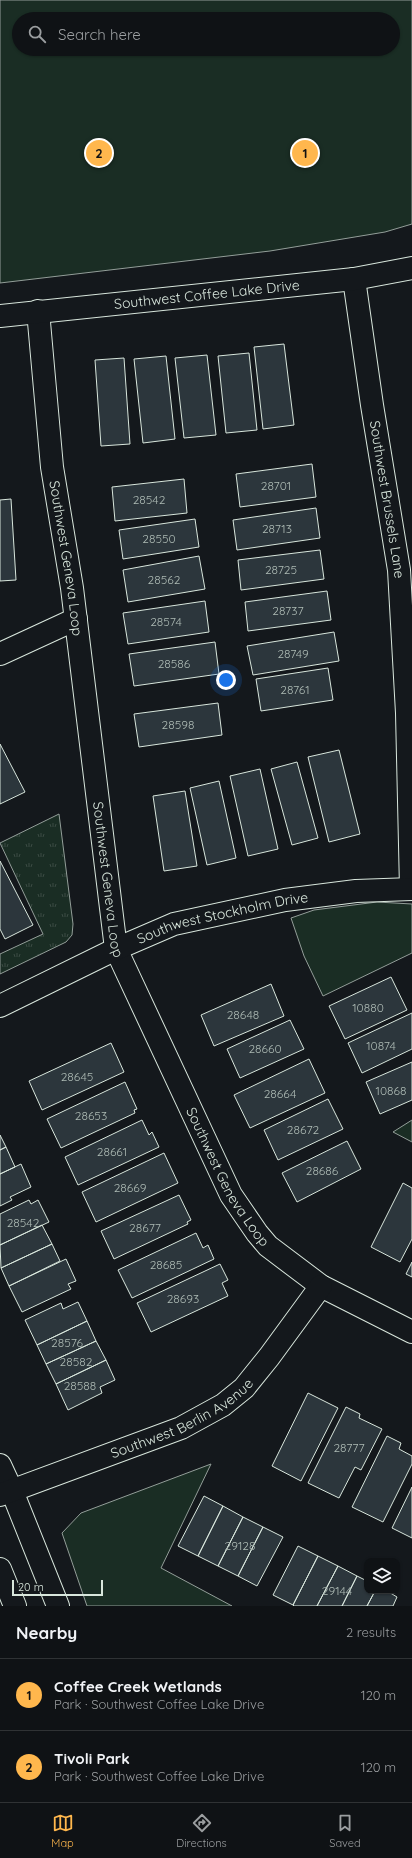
<!DOCTYPE html>
<html lang="en">
<head>
<meta charset="utf-8">
<style>
  body { margin:0; font-family:Quicksand,sans-serif; background:#1d2022; color:#f1f3f6 }
  .controls { position:absolute; right:12px; bottom:12px; display:grid; overflow:hidden; border-radius:8px; box-shadow:0 1px 3px #0004 }
  .controls button { width:36px; height:36px; display:grid; place-items:center; padding:0; border:0; border-bottom:1px solid #2f3234; background:#0f1215; color:#f1f3f6; font:20px sans-serif }
  .scale { position:absolute; left:12px; bottom:10px; width:91px; box-sizing:border-box; padding-left:4px; border:2px solid #d8e6dc; border-top:0; font-size:11px; line-height:14px; white-space:nowrap; color:#d8e6dc; -webkit-text-stroke:3px #14181c; paint-order:stroke }
  .you { position:absolute; left:226px; top:680px; width:14px; height:14px; margin:-10px; border:3px solid #fff; border-radius:50%; background:#1a73e8; box-shadow:0 0 0 6px #1a73e833 }
  .badge { display:grid; place-items:center; width:26px; height:26px; border-radius:50%; background:#ffb74d; color:#111; font-size:13px; font-weight:700 }
  .pin { position:absolute; translate:-50% -50%; border:2px solid #fff; box-shadow:0 1px 4px #0006 }
  .list { margin:0; padding:0; list-style:none }
  h2 { display:flex; justify-content:space-between; align-items:center; height:52px; margin:0; padding:0 16px; font-size:17px }
  h2 small { font-size:13px; font-weight:400; color:#9b9ea0 }
  .list li { display:grid; grid-template-columns:26px 1fr auto; gap:12px; align-items:center; box-sizing:border-box; height:72px; padding:0 16px; border-top:1px solid #2f3234 }
  .list b { display:block; font-size:15px; white-space:nowrap }
  .list p { margin:0; font-size:13px; white-space:nowrap; color:#9b9ea0 }
  .list em { font-size:13px; font-style:normal; color:#9b9ea0 }
  .icon { flex:none; width:22px; height:22px; fill:none; stroke:currentColor; stroke-width:2; stroke-linecap:round; stroke-linejoin:round }
  .map { position:relative; flex:none; width:412px; height:1606px; overflow:hidden }
  .search { position:absolute; background:#0f1215; box-shadow:0 1px 3px #0004; left:12px; right:12px; top:12px; height:44px; display:flex; align-items:center; gap:10px; box-sizing:border-box; padding:0 14px; border-radius:22px; color:#9b9ea0; font-size:15px }
  .sheet { height:196px; background:#0f1215 }
  nav { display:flex; justify-content:space-around; align-items:center; box-sizing:border-box; height:56px; border-top:1px solid #2f3234; background:#0f1215; font-size:11px; color:#9b9ea0 }
  nav a { display:grid; justify-items:center; gap:2px }
  nav .on { color:#ffb74d }
  .map>svg:first-child { display:block }
</style>
</head>
<body>
<div class="map">
<svg width="412" height="1606" viewBox="0 0 412 1606">
  <defs>
    <pattern id="grass-tufts" width="24" height="20" patternUnits="userSpaceOnUse"><rect width="24" height="20" fill="#1a2d24"/><path d="M3 7l-1-3M5 7V3M7 7l1-3M15 17l-1-3M17 17v-4M19 17l1-3" fill="none" stroke="#3b4b43"/></pattern>
  </defs>
  <rect width="100%" height="100%" fill="#14181c"/>
  <path fill="url(#grass-tufts)" stroke="#939e99" d="M59,814L73,924L72,935L66,942L0,974V954L43,934L0,843Z"/>
  <path fill="#1a2d24" stroke="#939e99" fill-rule="evenodd" d="M0,0H412V224L385,232L270,251L0,283ZM19,19H393V49H19Z
    M377,902L412,904V953L323,996L304,956L291,918L314,910Z
    M412,1120V1142L393,1132Z
    M211,1464L161,1568L232,1606H87L62,1533L81,1513Z"/>
  <path fill="#2c363c" stroke="#d8e6dc" d="M284,344L294,425L263,429L254,347Z
    M249,353L257,430L226,433L218,356Z
    M207,355L216,435L184,438L175,358Z
    M166,356L175,439L143,443L134,359Z
    M124,358L130,444L101,446L95,360Z
    M312,464L316,497L240,507L236,474Z
    M184,479L187,513L115,521L112,487Z
    M11,499L16,580L0,581V500Z
    M316,508L320,538L237,550L233,520Z
    M195,519L199,547L123,559L119,530Z
    M320,550L324,579L241,590L238,560Z
    M199,556L205,589L128,602L123,570Z
    M327,591L331,620L248,631L245,602Z
    M205,601L209,632L128,644L123,613Z
    M334,632L339,661L253,675L247,646Z
    M215,642L219,674L134,686L129,654Z
    M328,668L333,700L261,711L256,679Z
    M218,703L222,735L139,747L134,714Z
    M0,744L25,792L0,804Z
    M339,750L360,834L329,842L308,757Z
    M297,762L318,838L292,845L271,769Z
    M260,769L278,849L248,856L230,776Z
    M219,781L236,858L207,865L190,788Z
    M185,791L197,866L164,871L153,796Z
    M0,861L33,925L5,939L0,929Z
    M391,977L407,1010L345,1039L329,1006Z
    M271,984L284,1016L214,1046L201,1015Z
    M412,1013V1049L362,1073L348,1043Z
    M290,1020L304,1049L240,1078L227,1049Z
    M111,1043L124,1072L42,1110L29,1081Z
    M309,1059L325,1093L250,1128L234,1095Z
    M412,1062V1100L380,1114L366,1082Z
    M125,1082L137,1109L134,1110L135,1113L61,1148L47,1119Z
    M328,1099L343,1129L278,1160L264,1130Z
    M142,1120L149,1135L152,1132L159,1147L78,1185L65,1157Z
    M0,1135L6,1147L0,1150Z
    M347,1141L361,1169L297,1202L282,1173Z
    M6,1147L15,1167L0,1174V1150Z
    M164,1153L178,1183L96,1222L82,1192Z
    M21,1164L31,1187L10,1197L12,1200L0,1206V1174Z
    M403,1183L412,1188V1239L400,1262L371,1247Z
    M179,1195L191,1220L187,1222L188,1224L114,1259L101,1231Z
    M29,1200L31,1204L38,1200L49,1222L0,1245V1214Z
    M42,1225L52,1244L1,1268L0,1245Z
    M196,1233L203,1248L208,1245L214,1259L132,1298L118,1270Z
    M52,1244L60,1261L9,1286L1,1268Z
    M66,1259L76,1281L68,1284L71,1289L22,1312L9,1286Z
    M412,1262V1277L406,1274Z
    M220,1264L228,1280L222,1283L228,1296L151,1332L137,1303Z
    M78,1302L87,1321L37,1345L25,1320L61,1303L63,1309Z
    M87,1321L96,1341L46,1364L37,1345Z
    M96,1341L106,1360L56,1384L46,1364Z
    M106,1360L115,1380L100,1387L102,1393L68,1410L56,1384Z
    M308,1393L338,1408L301,1481L272,1466Z
    M346,1407L360,1414L359,1418L382,1429L361,1470L355,1467L339,1498L308,1483Z
    M387,1436L401,1443L399,1449L412,1456V1464L383,1522L352,1507Z
    M412,1487V1538L392,1528Z
    M204,1496L223,1506L198,1556L178,1546Z
    M223,1506L243,1517L218,1566L198,1556Z
    M243,1517L263,1527L238,1576L218,1566Z
    M263,1527L283,1537L257,1586L238,1576Z
    M298,1546L318,1556L293,1605L273,1595Z
    M318,1556L338,1566L317,1606H294L293,1605Z
    M338,1566L357,1576L342,1606H317Z
    M357,1576L367,1581V1591H375L367,1606H342Z
    M375,1591H387L397,1597L393,1606H367Z"/>
  <g fill="none" stroke-linecap="round" stroke-linejoin="round">
    <defs>
      <g id="minor">
        <path id="s1" d="M354,279L372,405L399,570L407,713L411,889"/>
        <path id="s2" d="M38,311L52,467L72,588L116,949L231,1195L257,1233L268,1246L321,1286L412,1332"/>
        <path id="s3" d="M0,316L354,279L412,268"/>
        <path d="M0,654L76,619"/>
        <path id="s4" d="M0,1006L116,949L174,924L285,900L356,891L412,889"/>
        <path d="M0,1465L12,1491L58,1606"/>
        <path id="s5" d="M0,1495L181,1428L223,1405L244,1388L269,1357L321,1286"/>
        <path d="M0,1569L15,1606"/>
      </g>
    </defs>
    <use href="#minor" stroke="#d8e6dc" stroke-width="24"/>
    <use href="#minor" stroke="#14181c" stroke-width="22"/>
  </g>
  <g text-anchor="middle" stroke-width="3" stroke-linejoin="round" paint-order="stroke">
    <g font-size="12" fill="#adbab4">
      <text x="276" y="490">28701</text>
      <text x="149" y="504">28542</text>
      <text x="277" y="533">28713</text>
      <text x="159" y="543">28550</text>
      <text x="281" y="574">28725</text>
      <text x="164" y="584">28562</text>
      <text x="288" y="615">28737</text>
      <text x="166" y="626">28574</text>
      <text x="293" y="658">28749</text>
      <text x="174" y="668">28586</text>
      <text x="295" y="694">28761</text>
      <text x="178" y="729">28598</text>
      <text x="368" y="1012">10880</text>
      <text x="243" y="1019">28648</text>
      <text x="381" y="1050">10874</text>
      <text x="265" y="1053">28660</text>
      <text x="77" y="1081">28645</text>
      <text x="391" y="1095">10868</text>
      <text x="280" y="1098">28664</text>
      <text x="91" y="1120">28653</text>
      <text x="303" y="1134">28672</text>
      <text x="112" y="1156">28661</text>
      <text x="322" y="1175">28686</text>
      <text x="130" y="1192">28669</text>
      <text x="23" y="1227">28542</text>
      <text x="145" y="1232">28677</text>
      <text x="166" y="1269">28685</text>
      <text x="183" y="1303">28693</text>
      <text x="67" y="1347">28576</text>
      <text x="76" y="1366">28582</text>
      <text x="80" y="1390">28588</text>
      <text x="349" y="1452">28777</text>
      <text x="240" y="1550">29128</text>
      <text x="337" y="1595">29144</text>
    </g>
    <g font-size="14" fill="#d8e6dc" stroke="#14181c">
      <text dy="5" stroke="none"><textPath href="#s3" startOffset="208">Southwest Coffee Lake Drive</textPath></text>
      <text dy="5" stroke="none"><textPath href="#s1" startOffset="223">Southwest Brussels Lane</textPath></text>
      <text dy="5" stroke="none"><textPath href="#s2" startOffset="249">Southwest Geneva Loop</textPath></text>
      <text dy="5" stroke="none"><textPath href="#s2" startOffset="573">Southwest Geneva Loop</textPath></text>
      <text dy="5" stroke="none"><textPath href="#s4" startOffset="241">Southwest Stockholm Drive</textPath></text>
      <text dy="5" stroke="none"><textPath href="#s2" startOffset="897">Southwest Geneva Loop</textPath></text>
      <text dy="5" stroke="none"><textPath href="#s5" startOffset="198">Southwest Berlin Avenue</textPath></text>
    </g>
  </g>
</svg>
<div class="controls">
<button><svg class="icon" aria-label="layers" viewBox="0 0 24 24"><path d="M12 4l9 5-9 5-9-5zM3 14l9 5 9-5"/></svg></button>
</div>
<div class="scale">20 m</div>
<div class="you"></div>
<div class="pin badge" style="left:305px;top:153px">1</div>
<div class="pin badge" style="left:99px;top:153px">2</div>
<div class="search"><svg class="icon" aria-label="search" viewBox="0 0 24 24"><circle cx="10" cy="10" r="6"/><path d="M15 15l6 6"/></svg>Search here</div>
</div>
<section class="sheet">
<h2>Nearby<small>2 results</small></h2>
<ul class="list">
<li><span class="badge">1</span><div><b>Coffee Creek Wetlands</b><p>Park · Southwest Coffee Lake Drive</p></div><em>120 m</em></li>
<li><span class="badge">2</span><div><b>Tivoli Park</b><p>Park · Southwest Coffee Lake Drive</p></div><em>120 m</em></li>
</ul>
</section>
<nav>
<a class="on"><svg class="icon" aria-label="map" viewBox="0 0 24 24"><path d="M3 6l6-2 6 2 6-2v14l-6 2-6-2-6 2zM9 4v14M15 6v14"/></svg>Map</a>
<a><svg class="icon" aria-label="directions" viewBox="0 0 24 24"><path d="M12 3l9 9-9 9-9-9zM9 14v-3h6M13 9l2 2-2 2"/></svg>Directions</a>
<a><svg class="icon" aria-label="saved" viewBox="0 0 24 24"><path d="M7 4h10v16l-5-4-5 4z"/></svg>Saved</a>
</nav>
</body>
</html>
